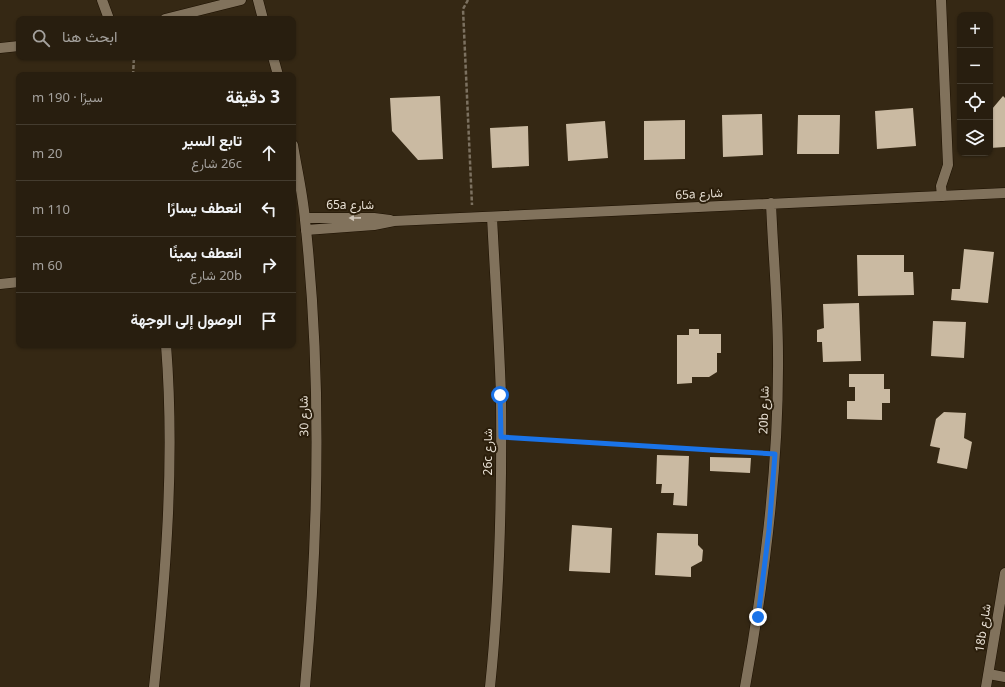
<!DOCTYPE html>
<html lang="ar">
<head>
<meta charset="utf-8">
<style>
  body { margin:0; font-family:"Noto Sans",Vazirmatn,sans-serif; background:#342b1d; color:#f1f3f6; direction:rtl }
  .controls { position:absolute; right:12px; top:12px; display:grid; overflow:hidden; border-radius:8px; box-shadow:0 1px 3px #0004 }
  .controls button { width:36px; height:36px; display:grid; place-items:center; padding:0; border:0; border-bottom:1px solid #443c2f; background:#281e0f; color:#f1f3f6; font:20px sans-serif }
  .stop { position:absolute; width:12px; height:12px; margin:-9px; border:3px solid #1a73e8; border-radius:50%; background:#fff }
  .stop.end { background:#1a73e8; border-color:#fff; box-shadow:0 1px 4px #0008 }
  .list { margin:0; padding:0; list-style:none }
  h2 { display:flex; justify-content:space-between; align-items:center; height:52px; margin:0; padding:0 16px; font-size:17px }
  h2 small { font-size:13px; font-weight:400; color:#a5a29e }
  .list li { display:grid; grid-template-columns:26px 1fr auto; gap:12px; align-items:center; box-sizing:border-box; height:56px; padding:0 16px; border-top:1px solid #443c2f }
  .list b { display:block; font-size:15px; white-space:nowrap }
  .list p { margin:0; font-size:13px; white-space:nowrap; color:#a5a29e }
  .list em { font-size:13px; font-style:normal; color:#a5a29e }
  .icon { flex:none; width:22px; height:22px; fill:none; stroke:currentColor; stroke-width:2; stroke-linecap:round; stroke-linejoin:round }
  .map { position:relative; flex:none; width:1005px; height:687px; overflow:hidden; direction:ltr }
  .search { position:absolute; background:#281e0f; box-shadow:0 1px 3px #0004; left:16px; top:16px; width:280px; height:44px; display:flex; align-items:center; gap:10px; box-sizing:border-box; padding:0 14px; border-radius:8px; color:#a5a29e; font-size:15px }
  .panel { position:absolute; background:#281e0f; box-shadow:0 1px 3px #0004; left:16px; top:72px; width:280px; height:276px; border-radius:8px; direction:rtl }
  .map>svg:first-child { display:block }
</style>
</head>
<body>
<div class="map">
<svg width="1005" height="687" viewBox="0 0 1005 687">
  <rect width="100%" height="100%" fill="#352814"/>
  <path fill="#cabaa2" d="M440,96L443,159L418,160L392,131L390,98Z
    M1003,96L1005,98V147L990,148V107L992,109Z
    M913,108L916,146L877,149L875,111Z
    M762,114L763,155L723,157L722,115Z
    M798,115H840L839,154H797Z
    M685,120V159L644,160V121Z
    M605,121L608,158L568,161L566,124Z
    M528,126L529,166L492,168L490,128Z
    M964,249L994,252L988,303L951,300L952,289H960Z
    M857,255H904V272H913L914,295L858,296Z
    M859,303L861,361L823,362L822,342H817V330L824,328L823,304Z
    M933,321L966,322L964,358L931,356Z
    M689,329H699V334H721V353H717V372L709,377H692V383L677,384V335H689Z
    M849,374H884V389H890V403H882V420L847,419V401H855V387H849Z
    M944,412L966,413L964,438L972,442L967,469L937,463L940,448L930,446L936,419Z
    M657,455L689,456L687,506L673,505L674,493H661L662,484H656Z
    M710,457L751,458L750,473L710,471Z
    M572,525L612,528L610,573L569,571Z
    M657,533L698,534V545L703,550L702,561L691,567V577L655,575Z"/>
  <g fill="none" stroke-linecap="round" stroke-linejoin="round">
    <defs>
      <path id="service" d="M941,0L948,165L941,186L942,196
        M989,674L1005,677"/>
      <path id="minor" d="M102,0L109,19
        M165,19L241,0
        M0,48L19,46
        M305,218H374L390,220
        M306,230L374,225L394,221L1005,193
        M0,284L19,282
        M154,687C166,574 175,459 166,345
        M490,687C500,591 502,493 501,396C499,336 495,276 492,217
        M745,687C765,577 779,467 778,355C778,305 773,254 771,203
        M986,687L1005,573"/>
      <path id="tertiary" d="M258,0L263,19
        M273,57L278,75
        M293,145C297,170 303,195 305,220C322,375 319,531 305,687"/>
    </defs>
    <use href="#service" stroke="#1c1001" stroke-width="11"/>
    <use href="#minor" stroke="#1c1001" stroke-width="11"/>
    <use href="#tertiary" stroke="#1c1001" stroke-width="11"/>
    <path stroke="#7c7160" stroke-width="2.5" stroke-dasharray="4 2" stroke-linecap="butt" d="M468,0L463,9L472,205
      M133,75L134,57
      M514,438L762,453"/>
    <use href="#service" stroke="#81725c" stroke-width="10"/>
    <use href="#minor" stroke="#81725c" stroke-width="10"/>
    <use href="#tertiary" stroke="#81725c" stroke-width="10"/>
  </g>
  <defs><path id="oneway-solid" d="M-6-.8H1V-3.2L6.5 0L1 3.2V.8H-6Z"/></defs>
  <use fill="#cec4b6" href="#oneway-solid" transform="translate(355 218) rotate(179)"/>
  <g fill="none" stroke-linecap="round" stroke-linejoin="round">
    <path stroke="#1a73e8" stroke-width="5" d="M500,395L501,437L775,454L769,530L758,617"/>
  </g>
  <g text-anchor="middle" stroke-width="4" stroke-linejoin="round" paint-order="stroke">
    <g font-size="12" fill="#e8e0d4" stroke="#2b1e0b">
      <text transform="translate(699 194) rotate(-3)" y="4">65a شارع</text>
      <text x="350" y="209">65a شارع</text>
      <text transform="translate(764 410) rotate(-88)" y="4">20b شارع</text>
      <text transform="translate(304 416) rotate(-91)" y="4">شارع 30</text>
      <text transform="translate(488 452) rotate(-90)" y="4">26c شارع</text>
      <text transform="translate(983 628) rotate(-81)" y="4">18b شارع</text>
    </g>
  </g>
</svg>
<div class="controls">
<button>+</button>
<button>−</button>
<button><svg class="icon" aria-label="locate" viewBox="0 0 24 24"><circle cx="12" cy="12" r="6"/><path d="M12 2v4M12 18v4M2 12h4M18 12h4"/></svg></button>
<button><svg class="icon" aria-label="layers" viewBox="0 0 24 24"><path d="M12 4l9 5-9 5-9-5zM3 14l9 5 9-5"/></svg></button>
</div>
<div class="stop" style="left:500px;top:395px"></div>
<div class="stop end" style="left:758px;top:617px"></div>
<div class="search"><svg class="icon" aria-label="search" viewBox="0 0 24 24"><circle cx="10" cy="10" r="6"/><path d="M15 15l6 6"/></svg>ابحث هنا</div>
<section class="panel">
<h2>3 دقيقة<small>سيرًا · 190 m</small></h2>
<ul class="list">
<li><svg class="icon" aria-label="ahead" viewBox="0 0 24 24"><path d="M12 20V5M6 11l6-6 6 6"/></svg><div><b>تابع السير</b><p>26c شارع</p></div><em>20 m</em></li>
<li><svg class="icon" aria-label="left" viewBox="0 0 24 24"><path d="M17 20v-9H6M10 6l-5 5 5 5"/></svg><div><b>انعطف يسارًا</b></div><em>110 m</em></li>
<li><svg class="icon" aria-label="right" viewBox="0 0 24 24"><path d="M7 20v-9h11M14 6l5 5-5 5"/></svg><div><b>انعطف يمينًا</b><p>20b شارع</p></div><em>60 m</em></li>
<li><svg class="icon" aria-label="arrive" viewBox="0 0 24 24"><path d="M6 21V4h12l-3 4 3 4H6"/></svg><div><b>الوصول إلى الوجهة</b></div></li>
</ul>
</section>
</div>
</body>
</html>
